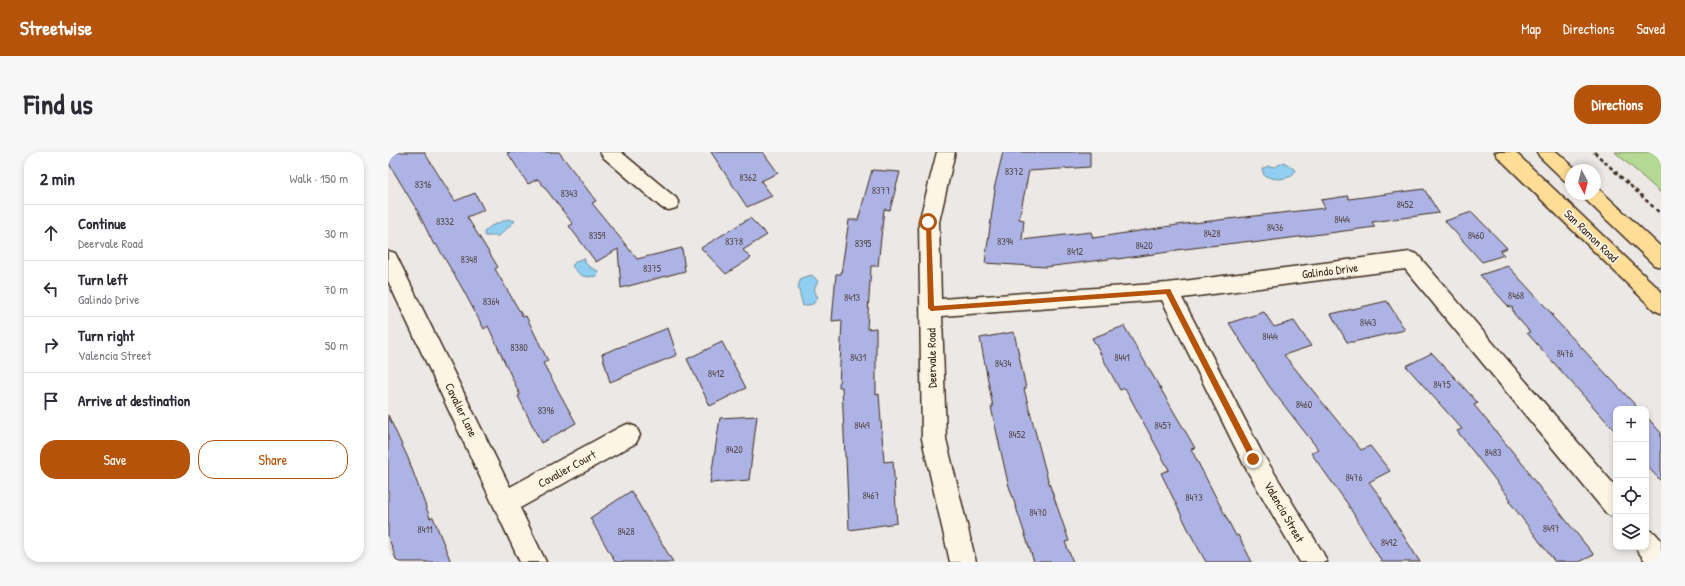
<!DOCTYPE html>
<html lang="en">
<head>
<meta charset="utf-8">
<style>
  body { margin:0; font-family:"Patrick Hand",sans-serif; background:#f7f7f7; color:#2b2b33 }
  .controls { position:absolute; right:12px; bottom:12px; display:grid; overflow:hidden; border-radius:8px; box-shadow:0 2px 6px #0003 }
  .controls button { width:36px; height:36px; display:grid; place-items:center; padding:0; border:0; border-bottom:1px solid #e1e1e2; background:#fff; color:#2b2b33; font:20px sans-serif }
  .compass { position:absolute; left:1177px; top:12px; width:36px; height:36px; border-radius:50%; background:#fff; box-shadow:0 2px 6px #0003; rotate:173deg }
  .stop { position:absolute; width:12px; height:12px; margin:-9px; border:3px solid #b45309; border-radius:50%; background:#fff }
  .stop.end { background:#b45309; border-color:#fff; box-shadow:0 1px 4px #0008 }
  .list { margin:0; padding:0; list-style:none }
  h2 { display:flex; justify-content:space-between; align-items:center; height:52px; margin:0; padding:0 16px; font-size:17px }
  h2 small { font-size:13px; font-weight:400; color:#7c7c81 }
  .list li { display:grid; grid-template-columns:26px 1fr auto; gap:12px; align-items:center; box-sizing:border-box; height:56px; padding:0 16px; border-top:1px solid #e1e1e2 }
  .list b { display:block; font-size:15px; white-space:nowrap }
  .list p { margin:0; font-size:13px; white-space:nowrap; color:#7c7c81 }
  .list em { font-size:13px; font-style:normal; color:#7c7c81 }
  .actions { display:flex; gap:8px; padding:12px 16px }
  .actions a { flex:1; padding:9px 0; border:1px solid #b45309; border-radius:16px; text-align:center; font-size:14px; color:#b45309 }
  .actions .main { background:#b45309; color:#fff }
  .icon { flex:none; width:22px; height:22px; fill:none; stroke:currentColor; stroke-width:2; stroke-linecap:round; stroke-linejoin:round }
  .map { position:relative; flex:none; width:1273px; height:410px; overflow:hidden; border-radius:16px }
  header { display:flex; align-items:center; gap:24px; box-sizing:border-box; height:56px; padding:0 20px; background:#b45309; color:#fff }
  header strong { font-size:19px }
  nav { display:flex; gap:22px; margin-inline-start:auto; font-size:14px }
  .intro { display:flex; align-items:center; justify-content:space-between; box-sizing:border-box; height:96px; padding:0 24px }
  h1 { margin:0; font-size:28px }
  .button { padding:10px 18px; border-radius:16px; background:#b45309; color:#fff; font-size:14px; font-weight:700 }
  main { display:flex; gap:24px; padding:0 24px }
  aside { flex:1; background:#fff; border-radius:16px; box-shadow:0 2px 6px #0003 }
  .map>svg:first-child { display:block }
</style>
</head>
<body>
<header>
<strong>Streetwise</strong>
<nav><a>Map</a><a>Directions</a><a>Saved</a></nav>
</header>
<div class="intro"><h1>Find us</h1><a class="button">Directions</a></div>
<main>
<aside>
<h2>2 min<small>Walk · 150 m</small></h2>
<ul class="list">
<li><svg class="icon" aria-label="ahead" viewBox="0 0 24 24"><path d="M12 20V5M6 11l6-6 6 6"/></svg><div><b>Continue</b><p>Deervale Road</p></div><em>30 m</em></li>
<li><svg class="icon" aria-label="left" viewBox="0 0 24 24"><path d="M17 20v-9H6M10 6l-5 5 5 5"/></svg><div><b>Turn left</b><p>Galindo Drive</p></div><em>70 m</em></li>
<li><svg class="icon" aria-label="right" viewBox="0 0 24 24"><path d="M7 20v-9h11M14 6l5 5-5 5"/></svg><div><b>Turn right</b><p>Valencia Street</p></div><em>50 m</em></li>
<li><svg class="icon" aria-label="arrive" viewBox="0 0 24 24"><path d="M6 21V4h12l-3 4 3 4H6"/></svg><div><b>Arrive at destination</b></div></li>
</ul>
<div class="actions"><a class="main">Save</a><a>Share</a></div>
</aside>
<div class="map">
<svg width="1273" height="410" viewBox="0 0 1273 410">
  <rect width="100%" height="100%" fill="#ece8e5"/>
  <filter id="ink" filterUnits="userSpaceOnUse"><feTurbulence type="fractalNoise" baseFrequency=".025" numOctaves="2"/><feDisplacementMap in="SourceGraphic" scale="8" xChannelSelector="R" yChannelSelector="G"/><feConvolveMatrix kernelMatrix="1 2 1 2 8 2 1 2 1" color-interpolation-filters="sRGB"/></filter>
  <g filter="url(#ink)">
    <path fill="#b4d994" stroke="#788259" d="M1227,0H1273V41Z"/>
    <path fill="#90cff1" stroke="#6e8d9d" d="M896,10L907,18L904,24C894,28 885,28 876,23L874,17L880,14L887,15Z
      M120,67L127,69L111,84H97L96,80L103,74Z
      M196,106C198,115 203,116 210,119L209,124C196,126 193,125 184,114L188,109Z
      M424,123L430,129C426,136 425,139 430,145L425,152L415,154L410,135L413,126Z"/>
    <path fill="#adb3e4" stroke="#3b2a1e" d="M0,0H36L67,49L87,41L96,58L79,65L110,115L107,117L135,165L138,164L160,209L155,211L188,271L153,291L130,244L132,243L100,174L96,177L73,134L48,92L46,93L30,60L0,10Z
      M119,0H171L208,49L204,51L249,107L294,96L297,119L233,136L230,97L208,110L181,74L185,72L150,27L140,32Z
      M323,0H375L390,21L373,29L384,44L359,55Z
      M615,0H702V15L641,19L631,67L636,68L634,88L703,80L705,86L796,72L937,56L933,48L960,44L961,47L1036,37L1051,61L984,70L987,75L864,91V89L788,98V99L729,107V106L658,115L597,111L607,38L606,37Z
      M484,18L512,20L502,58L496,57L490,114H483L479,177L488,176V243L491,242L496,310L505,309L509,371L461,378L458,305H457L454,235H451L454,168L444,169L448,122H453L461,68H470Z
      M1084,60L1119,96L1112,99L1116,103L1094,110L1057,69Z
      M362,66L379,83L355,98L363,106L338,122L313,96Z
      M1120,114L1165,163H1163L1251,257H1228V280L1139,181L1142,180L1126,162L1124,155H1121L1092,123Z
      M999,149L1017,178L965,190H959L943,162Z
      M876,160L886,175L906,169L923,194L896,203L973,298L982,294L1002,319L981,330L994,347L993,348L1032,410H994L959,351L923,301L930,297L881,234L841,171Z
      M736,174L807,296L803,297L848,384L850,383L864,410H818L803,383L773,321L781,318L737,236L732,238L704,186Z
      M280,176L289,203L222,230L214,202Z
      M626,180L638,236L636,237L660,328L681,389L677,390L685,410H646L620,331L603,255H605L592,186Z
      M334,190L358,236L322,254L299,207Z
      M1044,201L1090,251L1086,253L1142,321H1140L1206,403L1191,410H1167L1121,349L1123,348L1069,279L1074,277L1018,214Z
      M0,263L20,306L42,366L45,365L63,410H9L0,384Z
      M369,264L361,328L322,331L332,266Z
      M1258,264L1273,281V329L1258,313Z
      M243,339L285,410H227L202,366Z"/>
    <g fill="none" stroke-linecap="round" stroke-linejoin="round">
      <defs>
        <path id="minor" d="M212,0H233L288,46L291,51L288,56L281,58L274,56L215,5Z
          M549,0H567L551,70L553,147L780,131L1022,100L1029,102L1228,335V366L1219,362L1017,117L794,146L873,299L935,401L939,410H912L857,315L774,148L554,164L558,287L588,410H562L534,287L531,70Z
          M0,99L7,101L10,107L122,335L232,275L240,272L248,275L252,283L248,291L132,356L158,410H132L0,129Z
          M1258,377L1267,381L1273,388V410H1258L1247,395H1258Z"/>
        <path id="major" d="M1107,0H1127L1273,139V161L1266,158L1110,5Z
          M1149,0H1169L1189,18H1183V30L1176,28L1152,5Z
          M1207,36L1211,37L1273,95V115L1266,113L1197,47L1195,42H1207Z"/>
      </defs>
      <use href="#minor" stroke="#3b2a1e" stroke-width="3"/>
      <use href="#major" stroke="#3b2a1e" stroke-width="3"/>
      <path stroke="#3b2a1e" stroke-width="2.5" stroke-dasharray="4 3" stroke-linecap="butt" d="M1206,0L1273,62"/>
      <use href="#minor" fill="#fcf5e5" fill-rule="evenodd"/>
      <use href="#major" fill="#fedd96" fill-rule="evenodd"/>
    </g>
  </g>
  <path fill="#b45309" d="M540,68L543,70L546,154L782,137L868,304V309H863L778,142L543,159L540,156L538,70Z"/>
  <g text-anchor="middle" stroke-width="3.5" stroke-linejoin="round" paint-order="stroke">
    <g font-size="10" fill="#584c50">
      <text x="626" y="23">8372</text>
      <text x="360" y="29">8362</text>
      <text x="35" y="36">8316</text>
      <text x="493" y="42">8377</text>
      <text x="181" y="45">8343</text>
      <text x="1017" y="56">8452</text>
      <text x="954" y="71">8444</text>
      <text x="57" y="73">8332</text>
      <text x="887" y="79">8436</text>
      <text x="824" y="85">8428</text>
      <text x="209" y="87">8359</text>
      <text x="1088" y="87">8460</text>
      <text x="346" y="93">8378</text>
      <text x="617" y="93">8394</text>
      <text x="475" y="95">8395</text>
      <text x="756" y="97">8420</text>
      <text x="687" y="103">8412</text>
      <text x="81" y="111">8348</text>
      <text x="264" y="120">8375</text>
      <text x="1128" y="147">8468</text>
      <text x="464" y="149">8413</text>
      <text x="103" y="153">8364</text>
      <text x="980" y="174">8443</text>
      <text x="882" y="188">8444</text>
      <text x="131" y="199">8380</text>
      <text x="1177" y="205">8476</text>
      <text x="470" y="209">8431</text>
      <text x="734" y="209">8441</text>
      <text x="615" y="215">8434</text>
      <text x="328" y="225">8412</text>
      <text x="1054" y="236">8475</text>
      <text x="916" y="256">8460</text>
      <text x="158" y="262">8396</text>
      <text x="474" y="277">8449</text>
      <text x="775" y="277">8457</text>
      <text x="629" y="286">8452</text>
      <text x="346" y="301">8420</text>
      <text x="1105" y="304">8483</text>
      <text x="966" y="329">8476</text>
      <text x="483" y="347">8467</text>
      <text x="806" y="349">8473</text>
      <text x="650" y="364">8470</text>
      <text x="1163" y="380">8497</text>
      <text x="37" y="381">8411</text>
      <text x="238" y="383">8428</text>
      <text x="1001" y="394">8492</text>
    </g>
    <g font-size="12" fill="#3b2a1e" stroke="#fcf5e5">
      <text transform="translate(1203 84) rotate(44)" y="4">San Ramon Road</text>
      <text transform="translate(942 119) rotate(-7)" y="4">Galindo Drive</text>
      <text transform="translate(544 206) rotate(-91)" y="4">Deervale Road</text>
      <text transform="translate(73 258) rotate(64)" y="4">Cavalier Lane</text>
      <text transform="translate(179 317) rotate(-29)" y="4">Cavalier Court</text>
      <text transform="translate(896 360) rotate(60)" y="4">Valencia Street</text>
    </g>
  </g>
</svg>
<div class="controls">
<button>+</button>
<button>−</button>
<button><svg class="icon" aria-label="locate" viewBox="0 0 24 24"><circle cx="12" cy="12" r="6"/><path d="M12 2v4M12 18v4M2 12h4M18 12h4"/></svg></button>
<button><svg class="icon" aria-label="layers" viewBox="0 0 24 24"><path d="M12 4l9 5-9 5-9-5zM3 14l9 5 9-5"/></svg></button>
</div>
<svg class="compass" viewBox="-18 -18 36 36"><path d="M0-13l5 13h-10z" fill="#e53935"/><path d="M0 13l5-13h-10z" fill="#7c7c81"/></svg>
<div class="stop" style="left:540px;top:70px"></div>
<div class="stop end" style="left:865px;top:307px"></div>
</div>
</main>
</body>
</html>
